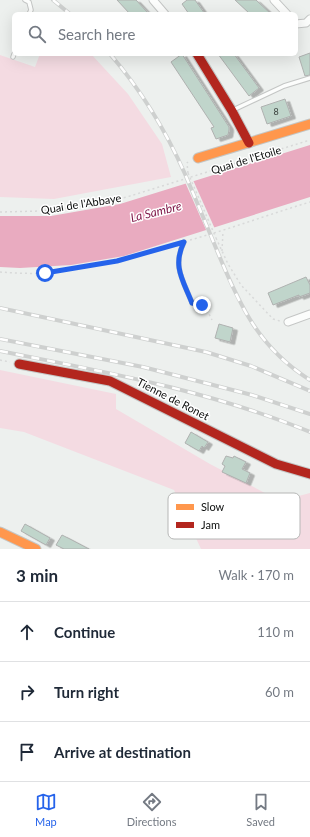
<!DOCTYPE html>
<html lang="en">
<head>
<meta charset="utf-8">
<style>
  body { margin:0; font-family:Lato,sans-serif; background:#f2f2f3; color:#1f2937 }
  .stop { position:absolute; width:12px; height:12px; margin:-9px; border:3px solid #2563eb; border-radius:50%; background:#fff }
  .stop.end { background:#2563eb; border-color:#fff; box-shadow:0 1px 4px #0008 }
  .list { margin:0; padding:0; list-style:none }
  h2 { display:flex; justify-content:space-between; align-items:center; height:52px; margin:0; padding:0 16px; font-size:17px }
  h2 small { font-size:13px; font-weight:400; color:#747a83 }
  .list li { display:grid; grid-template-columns:26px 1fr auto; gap:12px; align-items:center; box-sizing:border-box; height:60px; padding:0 16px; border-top:1px solid #e0e1e3 }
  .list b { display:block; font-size:15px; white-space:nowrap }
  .list em { font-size:13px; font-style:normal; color:#747a83 }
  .icon { flex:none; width:22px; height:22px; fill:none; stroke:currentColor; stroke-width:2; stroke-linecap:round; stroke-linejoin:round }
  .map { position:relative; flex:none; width:310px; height:549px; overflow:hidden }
  .search { position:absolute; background:#fff; box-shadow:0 4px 16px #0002; left:12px; right:12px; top:12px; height:44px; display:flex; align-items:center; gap:10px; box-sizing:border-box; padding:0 14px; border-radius:6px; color:#747a83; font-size:15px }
  .sheet { height:232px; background:#fff }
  nav { display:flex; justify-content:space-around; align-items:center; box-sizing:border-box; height:56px; border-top:1px solid #e0e1e3; background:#fff; font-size:11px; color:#747a83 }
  nav a { display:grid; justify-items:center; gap:2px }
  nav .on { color:#2563eb }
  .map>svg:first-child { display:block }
</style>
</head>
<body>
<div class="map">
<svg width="310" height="549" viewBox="0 0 310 549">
  <defs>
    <filter id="shadow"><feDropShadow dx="4.5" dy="2.5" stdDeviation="0" flood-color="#0004"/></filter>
  </defs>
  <rect width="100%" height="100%" fill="#edf0ee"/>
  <path fill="#f4dbe2" d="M40,54H91L128,94L162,144L171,177L54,199L0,197V55L35,67Z
    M0,370L116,394V409L210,464L280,501L310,493V549H201L174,490L24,432L0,428Z"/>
  <path fill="#e9abc0" d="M310,145V197L124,256L71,265L20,268L0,267V216H51L120,204Z"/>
  <path fill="#edf0ee" d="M193,180L215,229L207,232L185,182Z"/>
  <path fill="#c0d5cb" stroke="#afb1b0" filter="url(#shadow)" d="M117,0H136L149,14H130Z
    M187,0H195L205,14H189L182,4Z
    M235,0H256L271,14H250Z
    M310,53V75L305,76L299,57Z
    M182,54L229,127V130L228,135L216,139L211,128L214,127L171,62Z
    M218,54H234L259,88L249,96Z
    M285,99L291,116L267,124L261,107Z
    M306,277L310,285V293L299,297V295L273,305L268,293Z
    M219,324L233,328L230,342L215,338Z
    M191,432L208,442L204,448L202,446L199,451L185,443Z
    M226,456L233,458L234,456L246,462L242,469L250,473L246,483L222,472L225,466L222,464Z
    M25,524L50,538L46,545L21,531Z
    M62,535L70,539L89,549H64L56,545Z"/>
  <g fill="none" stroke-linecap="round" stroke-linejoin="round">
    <defs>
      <path id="lane" d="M25,0L29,2L31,10L29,14
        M13,57L14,54
        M233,110L284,86L310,78
        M184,242C172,266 183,280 192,303"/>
      <path id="street" d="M153,0L165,14
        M274,0L287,14
        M296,24L306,23L310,19
        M288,322L310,314"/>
      <path id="slow" d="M198,158L310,124
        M0,532L36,549"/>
      <path id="jam" d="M197,54L232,111L249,143
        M19,364L110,381L276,464L310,474"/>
    </defs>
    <use href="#lane" stroke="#c4c6c5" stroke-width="5.5"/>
    <use href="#street" stroke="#c4c6c5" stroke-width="9"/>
    <use href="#slow" stroke="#c4c6c5" stroke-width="11"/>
    <use href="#jam" stroke="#c4c6c5" stroke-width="11"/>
    <path stroke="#d8d9d9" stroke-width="1.5" stroke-dasharray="2 3" stroke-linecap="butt" d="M188,173L187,163L188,162
      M0,212L41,211L77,207L104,203L130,196L310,140
      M216,238L228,264L241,285L273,319L280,321
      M190,240C230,229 270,214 310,202
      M222,251L223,231
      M0,272C15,273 31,274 46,273C91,269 134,256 177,244
      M198,305C206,306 209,314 212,320
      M0,360L10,362"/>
    <use href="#lane" stroke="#fcfdfc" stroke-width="3.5"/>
    <use href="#street" stroke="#fcfdfc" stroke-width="7"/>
    <use href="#slow" stroke="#ff974d" stroke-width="9"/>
    <use href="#jam" stroke="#b3261e" stroke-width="9"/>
    <defs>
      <path id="rail" d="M53,0L70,14
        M110,54C141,90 166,131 185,174C196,200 207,226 218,253C240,306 259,348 310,380
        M0,308L206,352L251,366L310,391
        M0,339L143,367L252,395L310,414
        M0,351C105,372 211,391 310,432"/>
    </defs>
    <use href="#rail" stroke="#ced0cf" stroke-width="4"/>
    <use href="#rail" stroke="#fff" stroke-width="2.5" stroke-dasharray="8" stroke-linecap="butt"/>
    <path stroke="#d8d9d9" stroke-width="1.5" stroke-dasharray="2 3" stroke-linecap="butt" d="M188,173L216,238"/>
  </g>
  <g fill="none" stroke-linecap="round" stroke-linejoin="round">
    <path stroke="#2563eb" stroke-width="5" d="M45,273L117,261L184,242C172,266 183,280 192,303L202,305"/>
  </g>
  <g text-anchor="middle" stroke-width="3" stroke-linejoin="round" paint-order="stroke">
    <g font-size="9" fill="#39403c">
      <text x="276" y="115">8</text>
    </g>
    <g font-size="11" fill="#0c0e0d" stroke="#fff">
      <text transform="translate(246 160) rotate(-17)" y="4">Quai de l'Etoile</text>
      <text transform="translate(81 204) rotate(-9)" y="4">Quai de l'Abbaye</text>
      <text transform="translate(173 399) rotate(27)" y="4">Tienne de Ronet</text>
    </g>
    <g font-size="12" font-style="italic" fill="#7d1446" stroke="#fff">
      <text transform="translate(156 212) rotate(-14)" y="4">La Sambre</text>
    </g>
  </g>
  <rect x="168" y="493" width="132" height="46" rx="6" fill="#fff" stroke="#b6b7b6" stroke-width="1"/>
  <rect x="176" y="504" width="18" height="6" fill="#ff974d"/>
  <rect x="176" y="522" width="18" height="6" fill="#b3261e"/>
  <g font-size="11" fill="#0c0e0d">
    <text x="201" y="511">Slow</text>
    <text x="201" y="529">Jam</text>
  </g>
</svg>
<div class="stop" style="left:45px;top:273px"></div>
<div class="stop end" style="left:202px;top:305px"></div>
<div class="search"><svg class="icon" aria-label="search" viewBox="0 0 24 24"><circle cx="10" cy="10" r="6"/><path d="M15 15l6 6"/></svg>Search here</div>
</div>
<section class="sheet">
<h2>3 min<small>Walk · 170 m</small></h2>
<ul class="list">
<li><svg class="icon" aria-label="ahead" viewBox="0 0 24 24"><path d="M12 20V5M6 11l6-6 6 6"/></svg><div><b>Continue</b></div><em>110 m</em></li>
<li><svg class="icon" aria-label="right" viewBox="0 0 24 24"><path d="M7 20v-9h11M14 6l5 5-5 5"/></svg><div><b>Turn right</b></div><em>60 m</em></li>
<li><svg class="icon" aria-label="arrive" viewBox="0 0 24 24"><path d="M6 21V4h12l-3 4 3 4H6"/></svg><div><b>Arrive at destination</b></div></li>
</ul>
</section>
<nav>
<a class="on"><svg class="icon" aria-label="map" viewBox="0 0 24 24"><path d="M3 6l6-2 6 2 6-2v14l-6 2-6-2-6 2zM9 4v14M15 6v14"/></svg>Map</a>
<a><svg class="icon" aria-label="directions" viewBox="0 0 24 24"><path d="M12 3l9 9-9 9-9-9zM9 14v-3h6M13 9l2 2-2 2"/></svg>Directions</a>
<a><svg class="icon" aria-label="saved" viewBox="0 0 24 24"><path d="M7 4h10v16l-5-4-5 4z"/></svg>Saved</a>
</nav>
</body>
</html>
